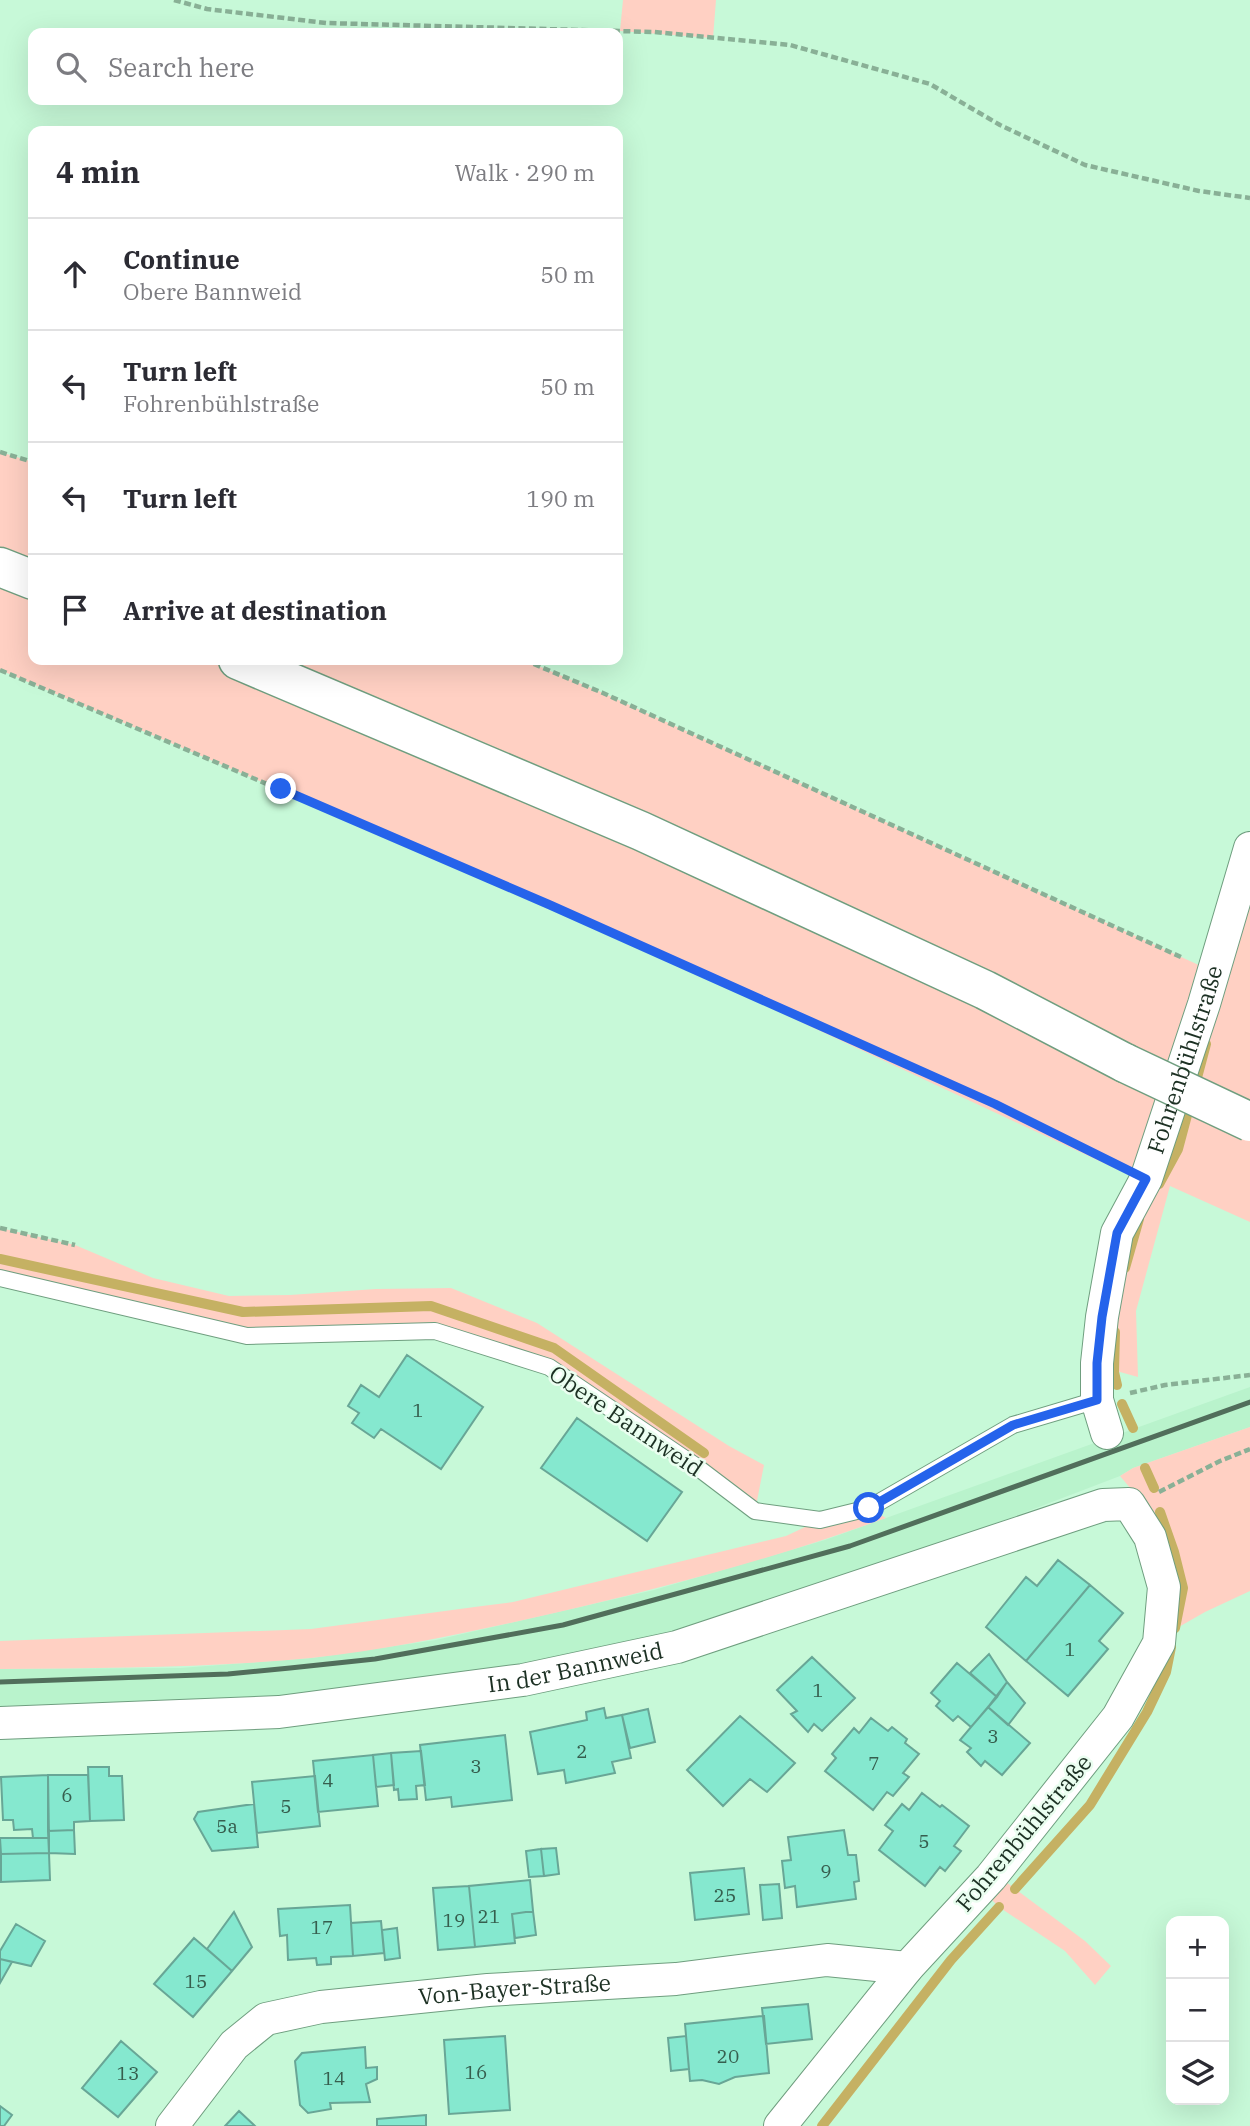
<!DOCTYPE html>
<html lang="en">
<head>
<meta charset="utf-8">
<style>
  body { margin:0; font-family:"IBM Plex Serif",serif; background:#f7f7f7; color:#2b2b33 }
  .controls { position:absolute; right:21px; bottom:21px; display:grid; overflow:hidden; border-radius:14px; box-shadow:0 7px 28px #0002 }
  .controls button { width:63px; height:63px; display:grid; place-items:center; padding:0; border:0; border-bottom:2px solid #e1e1e2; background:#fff; color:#2b2b33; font:35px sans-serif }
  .stop { position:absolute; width:21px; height:21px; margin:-16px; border:5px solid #2563eb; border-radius:50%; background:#fff }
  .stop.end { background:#2563eb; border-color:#fff; box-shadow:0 2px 7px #0008 }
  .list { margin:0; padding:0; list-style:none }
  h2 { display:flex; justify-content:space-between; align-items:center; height:91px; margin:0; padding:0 28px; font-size:30px }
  h2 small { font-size:23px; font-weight:400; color:#7c7c81 }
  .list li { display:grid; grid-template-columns:46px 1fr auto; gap:21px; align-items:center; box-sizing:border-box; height:112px; padding:0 28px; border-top:2px solid #e1e1e2 }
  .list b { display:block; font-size:26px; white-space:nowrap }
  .list p { margin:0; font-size:23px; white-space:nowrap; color:#7c7c81 }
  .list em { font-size:23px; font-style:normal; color:#7c7c81 }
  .icon { flex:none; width:38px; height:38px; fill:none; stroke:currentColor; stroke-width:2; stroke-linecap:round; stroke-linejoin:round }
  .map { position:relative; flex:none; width:1250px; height:2126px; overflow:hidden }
  .search { position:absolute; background:#fff; box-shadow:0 7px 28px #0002; left:28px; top:28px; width:595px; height:77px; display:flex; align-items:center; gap:18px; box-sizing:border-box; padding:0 24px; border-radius:14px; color:#7c7c81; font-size:26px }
  .panel { position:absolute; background:#fff; box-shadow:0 7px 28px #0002; left:28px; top:126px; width:595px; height:539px; border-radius:14px }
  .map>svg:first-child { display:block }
</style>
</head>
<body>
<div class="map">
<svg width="1250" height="2126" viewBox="0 0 1250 2126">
  <rect width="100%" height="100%" fill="#c7f9d8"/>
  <path fill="#b9f3cc" d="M1250,1387V1427L1133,1468L1120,1476L947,1542L678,1631L524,1664L280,1696L0,1706V1669L180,1668L312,1658L436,1640L654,1590L825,1540Z"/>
  <path fill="#ffd0c3" d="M623,0H716L713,38L620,31Z
    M0,452L33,462V660H524L603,693L1214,972L1250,865V1222L1170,1186L1136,1311L1138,1377L1102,1367L1145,1179L1125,1173L550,905L0,670Z
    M0,1228L75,1245L153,1278L229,1296L290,1295L376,1289L451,1288L537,1323L729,1446L764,1465L755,1511L549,1367L435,1331L247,1336L0,1278Z
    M1250,1427V1591L1205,1612L1170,1632L1153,1515L1120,1476L1133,1468Z
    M869,1508L886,1518C776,1558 664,1588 550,1614C471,1632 392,1649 311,1658C208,1668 104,1668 0,1669V1641L311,1629L482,1606L513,1602L786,1536L820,1520Z
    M1006,1882L1085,1941L1111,1966L1095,1985L1065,1951L999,1907L992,1900Z"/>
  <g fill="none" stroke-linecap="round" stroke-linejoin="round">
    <path stroke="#c5b163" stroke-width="10" d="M1159,1184L1178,1149L1206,1044
      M0,1259L243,1312L431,1306L554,1348L704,1453
      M1125,1268L1139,1219
      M1115,1332L1114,1372L1117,1385
      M1122,1404L1133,1428
      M1145,1468L1154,1488
      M1160,1512L1174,1552L1183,1588L1175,1628
      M1015,1889L1090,1805L1147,1712L1166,1672L1171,1647
      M822,2126L951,1960L999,1907"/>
  </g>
  <path fill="#85e8cf" stroke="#68a696" stroke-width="2" d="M407,1355L483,1407L441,1469L381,1429L374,1438L352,1423L359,1413L348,1406L361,1385L379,1397Z
    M577,1418L682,1492L647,1541L541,1468Z
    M1058,1560L1090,1585L1026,1661L986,1627L1026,1577L1037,1586Z
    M1090,1585L1123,1613L1099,1641L1108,1649L1068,1696L1026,1661Z
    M989,1654L1007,1682L997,1697L970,1673Z
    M812,1657L855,1698L822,1731L814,1724L808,1732L791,1714L797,1711L777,1690Z
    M957,1663L997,1697L971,1727L958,1716L953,1721L936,1706L940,1701L931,1693Z
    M1007,1682L1025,1703L1008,1725L988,1707Z
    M988,1707L1030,1743L1002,1775L985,1761L981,1766L967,1752L971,1748L960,1740Z
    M604,1708L606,1718L622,1715L631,1758L612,1762L615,1773L566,1783L564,1770L538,1774L530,1732L587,1720L586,1712Z
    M648,1709L655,1742L630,1748L622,1715Z
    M740,1716L795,1763L767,1792L750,1779L723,1806L687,1770Z
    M871,1718L888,1731L892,1727L907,1739L905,1743L919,1754L903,1773L909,1777L893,1796L887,1792L873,1810L825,1771L836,1758L832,1754L854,1728L859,1733Z
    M505,1735L512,1800L452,1807L451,1797L426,1800L420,1745Z
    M421,1751L425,1785L416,1786L417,1799L399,1800L398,1789L394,1790L391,1753Z
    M391,1753L394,1785L376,1787L373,1755Z
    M373,1755L378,1806L318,1812L313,1761Z
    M88,1767H109V1776H122L124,1820L90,1821Z
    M48,1775H88L90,1821L74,1822V1830L48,1831Z
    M48,1775L49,1838H33L32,1829L14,1830L13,1820H3L1,1777Z
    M315,1776L320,1826L257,1833L252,1782Z
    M922,1793L940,1807L942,1805L969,1826L954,1846L961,1851L945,1871L940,1867L925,1886L879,1850L893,1831L885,1825L902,1804L909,1810Z
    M254,1804L258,1847L212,1851L194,1819L198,1812Z
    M74,1830L75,1854L49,1853L48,1831Z
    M844,1830L848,1855H856L859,1881L854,1882L856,1899L797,1907L795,1886L785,1888L782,1861L791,1860L788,1837Z
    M0,1838H49V1853L1,1854Z
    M556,1848L559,1874L544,1876L541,1849Z
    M541,1849L544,1876L529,1877L526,1851Z
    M49,1853L50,1880L1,1882V1854Z
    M744,1868L749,1914L695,1920L690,1873Z
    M530,1880L533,1911L512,1914L515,1943L475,1947L469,1886Z
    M779,1884L782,1918L763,1920L760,1885Z
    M469,1886L475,1947L438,1950L433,1888Z
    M350,1905L353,1956L331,1957V1964L317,1965L316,1958L288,1960L287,1935L280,1936L278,1909Z
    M533,1911L536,1935L515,1938L512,1914Z
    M234,1912L252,1947L232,1971L207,1949Z
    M381,1921L384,1953L353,1956L351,1923Z
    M16,1924L45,1941L31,1966L0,1959V1951Z
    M397,1928L400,1958L385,1960L382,1930Z
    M194,1938L232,1971L193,2017L154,1984Z
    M0,1959L12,1962L0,1983Z
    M808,2004L812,2039L766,2044L762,2008Z
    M762,2016H764L769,2073L735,2077L719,2084L702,2080L690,2081L685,2024Z
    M505,2036L510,2110L449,2114L444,2040Z
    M686,2036L689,2069L671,2071L668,2038Z
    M121,2041L157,2072L118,2117L82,2088Z
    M365,2047L366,2068L377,2067V2079L366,2084L370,2102L330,2103L331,2109L308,2113L300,2105L295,2061L302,2053Z
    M0,2106L12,2115L4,2126H0Z
    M239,2111L255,2126H225Z
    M426,2115V2126H377V2119Z"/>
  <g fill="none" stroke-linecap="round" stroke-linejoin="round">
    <defs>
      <path id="lane" d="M0,1278L247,1336L435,1331L549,1367L697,1467L755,1511L820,1520L869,1508L1013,1425L1097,1400"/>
      <g id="street">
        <path id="s1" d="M1107,1433L1097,1400V1363L1102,1317L1117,1233L1146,1179L1204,1004L1250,848"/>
        <path id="s2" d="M0,1723L279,1712L523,1680L677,1647L1103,1505L1129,1504L1150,1537L1164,1587L1159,1643L1118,1717L991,1877L907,1968L780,2126"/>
        <path id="s3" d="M172,2126L234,2045L266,2019L321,2007L488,1990L676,1979L827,1960L907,1968"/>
      </g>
      <path id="secondary" d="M0,567L33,580
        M238,660L641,831L985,990L1125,1063"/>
    </defs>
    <use href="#lane" stroke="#6f9e7f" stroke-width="18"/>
    <use href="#street" stroke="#6f9e7f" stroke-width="34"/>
    <use href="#secondary" stroke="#6f9e7f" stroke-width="41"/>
    <path stroke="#89b096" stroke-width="4.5" stroke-dasharray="7 3.5" stroke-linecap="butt" d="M174,0L207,9L326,23L654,32L790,45L930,84L1000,125L1085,165L1199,191L1250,198
      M0,452L33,462
      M524,660L603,693L1183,958
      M0,670L550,905L995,1104L1119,1166
      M0,1228L75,1245
      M1130,1393L1165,1385L1250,1375
      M1159,1492L1220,1461L1250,1449"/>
    <use href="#lane" stroke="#fff" stroke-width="16"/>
    <use href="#street" stroke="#fff" stroke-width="32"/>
    <use href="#secondary" stroke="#fff" stroke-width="38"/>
    <path stroke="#516e5b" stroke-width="5" d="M0,1682L228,1674L290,1668L375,1659L563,1625L850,1546L1250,1402"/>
    <defs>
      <path id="secondary-bridge" d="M1125,1063L1250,1122"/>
    </defs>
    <use href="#secondary-bridge" stroke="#6f9e7f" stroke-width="41" stroke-linecap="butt"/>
    <use href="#secondary-bridge" stroke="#fff" stroke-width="38"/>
  </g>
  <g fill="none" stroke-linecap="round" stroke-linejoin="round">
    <path stroke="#2563eb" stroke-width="9" d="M281,789L550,905L995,1104L1146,1179L1117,1233L1102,1317L1097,1363V1400L1013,1425L869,1508"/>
  </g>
  <g text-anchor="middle" stroke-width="5" stroke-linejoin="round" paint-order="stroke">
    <g font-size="19" fill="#365e4e">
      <text x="418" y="1417">1</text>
      <text x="1070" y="1656">1</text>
      <text x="818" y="1697">1</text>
      <text x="993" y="1743">3</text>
      <text x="582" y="1758">2</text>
      <text x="874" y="1770">7</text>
      <text x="476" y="1773">3</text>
      <text x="328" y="1787">4</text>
      <text x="67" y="1802">6</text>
      <text x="286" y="1813">5</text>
      <text x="227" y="1833">5a</text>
      <text x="924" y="1848">5</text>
      <text x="826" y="1878">9</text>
      <text x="725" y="1902">25</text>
      <text x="489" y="1923">21</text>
      <text x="454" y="1927">19</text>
      <text x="322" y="1934">17</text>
      <text x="196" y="1988">15</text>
      <text x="728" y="2063">20</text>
      <text x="476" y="2079">16</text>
      <text x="128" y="2080">13</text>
      <text x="334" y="2085">14</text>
    </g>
    <g font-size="23" fill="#1c3023" stroke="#eafef0">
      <text dy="8" stroke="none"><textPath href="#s1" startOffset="390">Fohrenbühlstraße</textPath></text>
      <text transform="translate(626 1421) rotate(34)" y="8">Obere Bannweid</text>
      <text dy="8" stroke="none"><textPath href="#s2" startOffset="579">In der Bannweid</textPath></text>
      <text transform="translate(1024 1833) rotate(-50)" y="8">Fohrenbühlstraße</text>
      <text dy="8" stroke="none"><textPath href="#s3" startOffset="394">Von-Bayer-Straße</textPath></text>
    </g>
  </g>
</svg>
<div class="controls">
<button>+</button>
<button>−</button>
<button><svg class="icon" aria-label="layers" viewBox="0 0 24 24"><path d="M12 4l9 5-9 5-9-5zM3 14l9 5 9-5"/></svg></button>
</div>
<div class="stop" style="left:869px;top:1508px"></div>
<div class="stop end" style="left:281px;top:789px"></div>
<div class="search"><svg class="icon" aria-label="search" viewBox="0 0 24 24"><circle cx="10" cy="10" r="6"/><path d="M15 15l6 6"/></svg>Search here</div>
<section class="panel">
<h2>4 min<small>Walk · 290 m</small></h2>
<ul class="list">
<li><svg class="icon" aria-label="ahead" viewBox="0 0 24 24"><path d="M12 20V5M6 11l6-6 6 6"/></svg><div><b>Continue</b><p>Obere Bannweid</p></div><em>50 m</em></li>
<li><svg class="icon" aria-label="left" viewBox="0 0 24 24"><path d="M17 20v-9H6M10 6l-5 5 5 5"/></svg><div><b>Turn left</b><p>Fohrenbühlstraße</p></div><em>50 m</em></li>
<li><svg class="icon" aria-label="left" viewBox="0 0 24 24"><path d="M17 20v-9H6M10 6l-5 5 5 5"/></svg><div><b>Turn left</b></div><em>190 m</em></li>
<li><svg class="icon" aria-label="arrive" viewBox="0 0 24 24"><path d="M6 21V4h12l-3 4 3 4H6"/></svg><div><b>Arrive at destination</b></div></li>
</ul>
</section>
</div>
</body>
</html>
